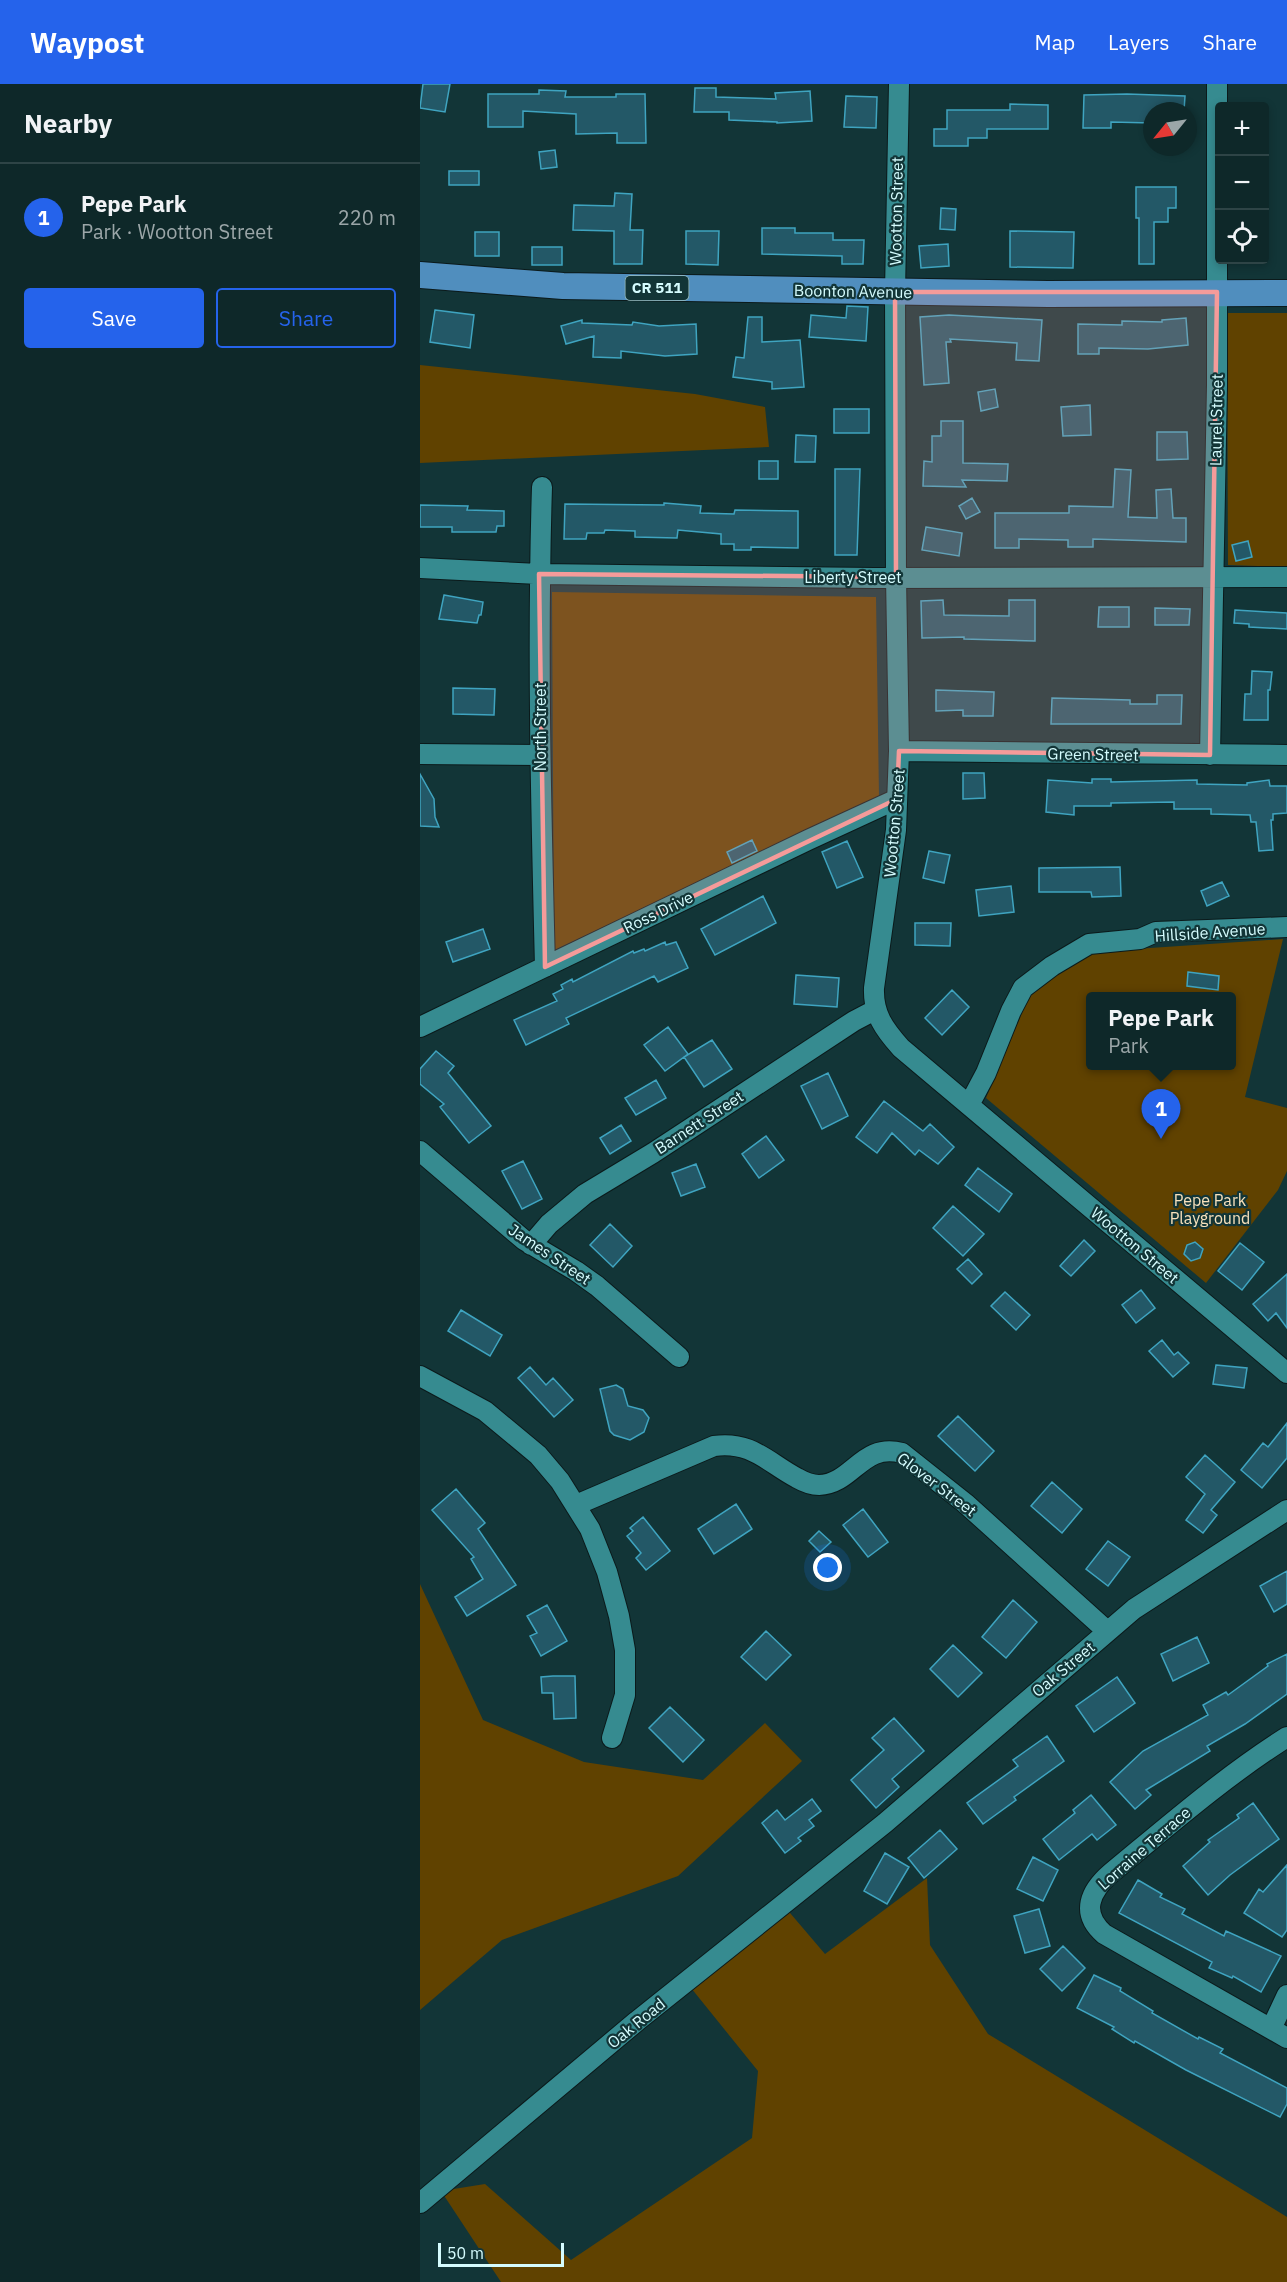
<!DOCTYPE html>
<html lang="en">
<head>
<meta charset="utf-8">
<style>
  body { margin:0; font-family:"IBM Plex Sans",sans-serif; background:#173031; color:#f1f3f6 }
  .controls { position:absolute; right:18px; top:18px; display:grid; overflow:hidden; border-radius:6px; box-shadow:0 3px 9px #0003 }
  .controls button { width:54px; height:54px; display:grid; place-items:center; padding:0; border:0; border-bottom:2px solid #2e4446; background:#0e2829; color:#f1f3f6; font:30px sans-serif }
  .compass { position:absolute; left:723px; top:18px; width:54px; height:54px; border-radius:50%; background:#0e2829; box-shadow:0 3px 9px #0003; rotate:240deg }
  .scale { position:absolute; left:18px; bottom:15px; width:126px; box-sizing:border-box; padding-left:6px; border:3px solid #d5fcfe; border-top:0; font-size:16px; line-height:21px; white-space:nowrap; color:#d5fcfe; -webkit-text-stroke:4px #123537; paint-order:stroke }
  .you { position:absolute; left:408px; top:1484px; width:21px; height:21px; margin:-15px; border:4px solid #fff; border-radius:50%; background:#1a73e8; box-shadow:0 0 0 9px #1a73e833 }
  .badge { display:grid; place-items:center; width:39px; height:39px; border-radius:50%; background:#2563eb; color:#fff; font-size:20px; font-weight:700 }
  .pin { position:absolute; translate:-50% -50px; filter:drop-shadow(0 2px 3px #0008) }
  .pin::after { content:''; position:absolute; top:32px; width:21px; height:18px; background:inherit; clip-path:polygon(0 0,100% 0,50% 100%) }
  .popup { position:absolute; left:666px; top:908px; width:150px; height:78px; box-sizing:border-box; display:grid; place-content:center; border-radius:6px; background:#0e2829; filter:drop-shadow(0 2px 4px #0005); font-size:20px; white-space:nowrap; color:#9ba6a8 }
  .popup b { font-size:22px; color:#f1f3f6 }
  .popup::after { content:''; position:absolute; left:50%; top:100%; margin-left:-12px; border:12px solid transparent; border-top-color:#0e2829 }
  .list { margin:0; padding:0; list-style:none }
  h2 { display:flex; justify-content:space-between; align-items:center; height:78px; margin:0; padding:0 24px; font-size:26px }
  h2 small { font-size:20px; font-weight:400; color:#9ba6a8 }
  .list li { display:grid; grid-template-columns:39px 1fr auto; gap:18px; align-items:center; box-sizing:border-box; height:108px; padding:0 24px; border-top:2px solid #2e4446 }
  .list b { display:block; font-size:22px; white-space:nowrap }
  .list p { margin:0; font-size:20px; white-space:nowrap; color:#9ba6a8 }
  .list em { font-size:20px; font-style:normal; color:#9ba6a8 }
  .actions { display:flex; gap:12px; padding:18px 24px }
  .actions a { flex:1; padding:14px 0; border:2px solid #2563eb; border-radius:6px; text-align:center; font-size:21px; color:#2563eb }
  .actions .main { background:#2563eb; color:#fff }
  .icon { flex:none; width:33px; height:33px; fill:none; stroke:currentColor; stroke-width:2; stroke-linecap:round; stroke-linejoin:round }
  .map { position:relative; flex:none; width:867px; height:2198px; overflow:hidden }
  header { display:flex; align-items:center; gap:36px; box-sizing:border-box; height:84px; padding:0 30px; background:#2563eb; color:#fff }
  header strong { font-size:28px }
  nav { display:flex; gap:33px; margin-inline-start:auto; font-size:21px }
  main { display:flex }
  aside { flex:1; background:#0e2829 }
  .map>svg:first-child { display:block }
</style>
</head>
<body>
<header>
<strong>Waypost</strong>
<nav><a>Map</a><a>Layers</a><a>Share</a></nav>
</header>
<main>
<aside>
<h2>Nearby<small></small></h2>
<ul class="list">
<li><span class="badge">1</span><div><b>Pepe Park</b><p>Park · Wootton Street</p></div><em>220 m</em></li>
</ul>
<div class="actions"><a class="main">Save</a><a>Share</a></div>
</aside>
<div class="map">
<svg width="867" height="2198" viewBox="0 0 867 2198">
  <rect width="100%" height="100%" fill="#123537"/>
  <path fill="#604200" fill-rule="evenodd" d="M807,229H867V483L808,481Z
    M0,281L275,310L345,323L349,363L0,379Z
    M132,508L456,513L459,713L134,866Z
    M863,855L825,1013L867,1024V1087L858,1106L786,1199L566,1014L612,905L671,868ZM670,912H812V982H670Z
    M0,1500L63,1636L164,1678L283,1696L345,1639L382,1677L258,1792L82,1856L0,1926Z
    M507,1794L510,1861L568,1950L867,2133V2198H81L21,2107L65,2100L151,2176L332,2054L338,1987L263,1894L359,1816L405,1870Z"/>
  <path fill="#235867" stroke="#3fa4c0" stroke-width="1.5" d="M3,0H30L25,28L0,24Z
    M275,4H296V13L356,15L355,9L390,7L392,37L357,39V38L309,36V28H274Z
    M119,6L146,7L145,13H196V10H225L226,59H197V49L156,50V30L103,27V43H68V10H119Z
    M707,10L765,12L764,27H732V39L691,38V44H663L664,11Z
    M426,12L457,13L456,44L424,43Z
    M590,20L628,21V45H567V54H548V62H514V45H527V26H590Z
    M135,66L137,83L121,85L119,68Z
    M29,87H59V101H29Z
    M716,103H756V124H748V138H734V180H719V134H716Z
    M195,109L212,110L210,146H223L222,180H194V147L153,146L154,121L194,122Z
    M521,124L536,125L535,146L520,145Z
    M342,144H375V149H413V156H444L443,180H422V172L342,170Z
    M266,147H299L298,181L266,180Z
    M590,147L654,148L653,184L590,183Z
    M55,148H79V172H55Z
    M528,160L529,182L501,184L499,162Z
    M112,163H142V181H112Z
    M427,222L448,223L446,257L389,253L391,231L426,234Z
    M15,226L54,231L50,264L10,258Z
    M529,231L622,236L619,277L596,276L597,259L530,255L531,258H526L529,299L504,301L500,233Z
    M328,233H342V258L380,256L384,303L352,305V298L313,293L316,273L324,274Z
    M766,234L768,261L728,265L679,264V270H658V240L702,241V237L742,238V236Z
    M162,236V239L212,241L213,238L239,242L276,240L277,270L245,272L201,267V274L173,273L174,252L146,260L141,242Z
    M575,305L578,323L561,327L558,308Z
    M670,321L671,351L643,352L641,323Z
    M414,325H449V349H414Z
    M521,337H543V379L588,380L587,397L542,396L546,403L503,402L504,377L512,378V352H521Z
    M737,348H767L768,375L737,376Z
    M376,351L396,352L395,378H375Z
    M339,377H358V395H339Z
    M415,385H440L437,471H415Z
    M695,385L711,386L708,433L737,434L736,406L751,405L753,434H766V458L673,455V463H648V456L599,455V464H575V429H649V422L693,423Z
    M552,414L560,428L546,435L539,422Z
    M244,419L281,422L280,429L314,430L315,426L378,427V464L331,463V466H314V460H301V450L258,446L257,454L215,453V447L185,446L184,449H167L166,455H144L145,420L244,421Z
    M0,421L48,422L47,426L84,427V442H77L76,448H32V443H0Z
    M506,443L542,449L539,472L502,466Z
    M828,457L832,473L816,477L812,461Z
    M24,511L63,518L61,531H59L57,539L19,535Z
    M523,516L524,531L589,532V516H615V557L544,555V553L502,554L501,517Z
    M679,523H709V543H678Z
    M735,524L770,525L769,541H735Z
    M815,526L867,529V545L829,543V540L814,539Z
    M832,587L852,588L850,606H848V636H824L825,610H831Z
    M33,604L75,605L74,631L33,630Z
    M516,606L574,608L573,632H543V626L516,627Z
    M737,611H762L761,640H631L632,614L710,616V620H737Z
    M543,689H564L565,714L543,715Z
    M0,690L14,715L15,733L19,743L0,742Z
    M672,695H691V698L777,696V700L827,701V699L849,696L850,702H867V729L853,730V736H851L853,766L839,767L836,738H831L830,731L791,730V725H754V718L691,719V722H654V731L626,728L628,696L672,699Z
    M332,756L337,767L312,779L307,768Z
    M427,757L443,793L417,804L402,768Z
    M509,767L530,771L524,799L503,794Z
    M700,783L701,812L672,813L671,808H619V784Z
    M802,798L809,812L787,822L781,807Z
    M591,802L594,828L559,832L556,806Z
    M343,812L356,839L295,871L281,845Z
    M495,839H531L530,862L495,861Z
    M63,845L70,865L33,878L26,858Z
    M245,858L246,861L256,858L268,884L238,898L234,892L146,934L149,940L106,961L94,936L137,917L133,910L143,905L141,901L152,895L153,898L213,867L214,869L224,865L225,867Z
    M768,888L799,892L798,906L767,902Z
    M376,891L419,894L417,923L374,920Z
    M532,906L549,923L522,951L505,934Z
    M248,943L268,970L245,987L224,961Z
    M292,956L312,985L284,1003L264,973Z
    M16,967L34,982L28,989L71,1042L49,1059L20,1023L24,1020L0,1000V985Z
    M408,989L428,1032L402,1045L381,1002Z
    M236,996L246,1014L216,1031L205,1014Z
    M464,1017L503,1047L510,1040L534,1063L518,1080L499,1066L495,1071L472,1049L457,1069L436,1053Z
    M201,1041L211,1057L190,1070L180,1054Z
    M346,1052L364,1076L339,1094L322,1070Z
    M103,1077L122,1115L102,1125L82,1087Z
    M276,1080L285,1103L261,1112L252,1089Z
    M558,1084L592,1110L579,1128L545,1101Z
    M533,1122L564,1150L543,1172L513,1144Z
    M190,1140L212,1162L193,1183L170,1161Z
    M664,1156L675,1167L651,1192L640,1182Z
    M775,1158L783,1165L780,1174L771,1177L764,1170L767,1161Z
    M820,1159L844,1178L822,1206L798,1187Z
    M548,1175L562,1190L552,1200L537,1185Z
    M867,1190V1244L856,1229L848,1237L833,1220Z
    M721,1206L735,1224L716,1239L702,1221Z
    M585,1208L610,1231L596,1246L571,1222Z
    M41,1226L82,1251L70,1272L28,1247Z
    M742,1256L754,1271L758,1268L769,1279L753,1293L729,1267Z
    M796,1281L827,1284L824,1304L793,1300Z
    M110,1283L126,1301L133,1294L153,1316L134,1333L98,1294Z
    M196,1301L203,1305L208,1322L223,1326L229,1334L224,1348L210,1356L194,1351L190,1347L180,1305Z
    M538,1332L574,1367L555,1387L518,1352Z
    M867,1339V1374L842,1404L821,1386L843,1359L848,1363Z
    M785,1371L815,1398L791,1426L797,1431L783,1449L766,1436L785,1410L766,1393Z
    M632,1398L662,1425L642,1449L611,1422Z
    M36,1405L65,1439L58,1445L96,1501L47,1532L35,1513L63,1495L51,1475L54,1473L12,1426Z
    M316,1420L332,1445L294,1470L278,1445Z
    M443,1425L468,1458L448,1473L423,1441Z
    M223,1433L250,1467L226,1486L216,1474L221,1469L207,1452L213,1447L210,1444Z
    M399,1447L411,1458L400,1468L389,1457Z
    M688,1457L710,1473L688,1502L666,1485Z
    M867,1487V1520L854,1528L840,1502Z
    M593,1516L617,1538L586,1574L562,1553Z
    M127,1521L147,1557L121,1572L110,1552L117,1549L107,1532Z
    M346,1547L371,1571L346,1596L321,1573Z
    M777,1553L789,1579L753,1597L741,1570Z
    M533,1561L562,1589L538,1613L510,1585Z
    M867,1570V1610L825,1640L787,1662L790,1667L726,1706L731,1711L715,1725L690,1698L723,1667L788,1631L783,1621L806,1608L808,1611L848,1582L847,1580Z
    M133,1592H155L156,1634L134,1635L133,1609H122L121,1593Z
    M697,1593L715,1619L674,1648L656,1622Z
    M250,1623L284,1656L263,1678L229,1644Z
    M474,1634L504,1667L472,1695L479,1703L456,1724L431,1696L464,1666L452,1654Z
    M627,1652L644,1677L594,1713L596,1716L563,1740L547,1719L598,1682L593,1676Z
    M671,1711L696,1741L677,1756L672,1750L639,1776L623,1755L655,1729L653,1726Z
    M392,1715L401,1727L389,1736L394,1742L378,1754L381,1757L365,1769L342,1739L357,1726L365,1736Z
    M833,1719L859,1755L810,1791L788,1811L763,1782L790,1758L788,1756L819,1734L817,1731Z
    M520,1746L537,1765L504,1794L488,1774Z
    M465,1769L489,1783L467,1820L444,1807Z
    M613,1773L638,1786L623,1817L597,1805Z
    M867,1781V1846L862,1853L824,1829L839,1805L843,1808Z
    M718,1796L742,1810L740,1813L765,1825L762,1830L804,1852L806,1847L861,1872L841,1908L813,1892L812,1894L789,1884L792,1878L699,1829Z
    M619,1825L630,1862L605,1869L594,1832Z
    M643,1862L665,1884L642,1907L620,1885Z
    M674,1891L701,1904L700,1907L733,1927L732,1929L778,1955L779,1953L803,1965L800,1969L867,2004V2020L860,2033L766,1986L715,1957L714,1959L692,1945L694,1943L657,1924Z"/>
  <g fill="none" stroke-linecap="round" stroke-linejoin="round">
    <defs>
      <path id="minor" d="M479,0L475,208L476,493L479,667L476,746L454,904C453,930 464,945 481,964L867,1289
        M122,403C117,563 121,723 125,883
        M0,484L119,490L454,494L867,493
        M479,667L867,671
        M0,670L120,671
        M790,671L797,301V0
        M0,943L388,756L477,715
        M549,1021L566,989L591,927L603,904L632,882L669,860L720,855L736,848L867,843
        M0,1067L104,1156L156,1187L177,1202L259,1273
        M111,1161L129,1140L165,1110L233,1069L434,937L455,926
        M0,1292L65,1327L118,1371L140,1397L170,1445L187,1488L199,1532L205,1566V1611L192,1654
        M156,1421L294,1362C332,1357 347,1378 377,1394C384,1398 391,1401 399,1401C433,1400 442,1358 482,1369L545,1419L687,1547
        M867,1653C804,1693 748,1742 691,1789C670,1807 660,1829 684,1850L867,1954
        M851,1945L867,1911
        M0,2119L217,1937L465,1739L714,1525L867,1426"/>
      <path id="major" d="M0,191L143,202L628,210L867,209"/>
    </defs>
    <use href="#minor" stroke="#0b1a1b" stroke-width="22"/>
    <use href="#major" stroke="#0b1a1b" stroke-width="28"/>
    <use href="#minor" stroke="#368b90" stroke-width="20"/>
    <use href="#major" stroke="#508ebe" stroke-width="26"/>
  </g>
  <path fill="#f59b9a" fill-opacity="0.2" stroke="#f59b9a" stroke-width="4.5" stroke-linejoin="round" d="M475,208H797L790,671L479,667L477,715L125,883L119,490L476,493Z"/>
  <g text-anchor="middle" stroke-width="4.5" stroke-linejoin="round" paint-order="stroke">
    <rect fill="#123537" stroke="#9ac0c2" stroke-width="1.5" x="205.5" y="192" width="63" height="24" rx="4.5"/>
    <g font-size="15" font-weight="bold" fill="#d5fcfe">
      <text x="237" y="209">CR 511</text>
    </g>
    <g font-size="16" fill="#d5fcfe" stroke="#123537">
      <text transform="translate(476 127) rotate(-89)" y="6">Wootton Street</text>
      <text transform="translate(433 207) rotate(1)" y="6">Boonton Avenue</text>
      <text transform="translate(796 336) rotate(-89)" y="6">Laurel Street</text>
      <text x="433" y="499">Liberty Street</text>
      <text transform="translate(120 643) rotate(-90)" y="6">North Street</text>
      <text transform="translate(673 670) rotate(1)" y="6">Green Street</text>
      <text transform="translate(474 739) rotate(-85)" y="6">Wootton Street</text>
      <text transform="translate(238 828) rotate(-26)" y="6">Ross Drive</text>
      <text transform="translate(790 848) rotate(-4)" y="6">Hillside Avenue</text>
      <text transform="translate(279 1038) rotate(-33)" y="6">Barnett Street</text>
      <text transform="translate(715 1161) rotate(40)" y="6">Wootton Street</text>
      <text transform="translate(130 1170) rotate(34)" y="6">James Street</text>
      <text transform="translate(517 1400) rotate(37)" y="6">Glover Street</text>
      <text transform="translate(643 1585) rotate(-40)" y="6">Oak Street</text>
      <text transform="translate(724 1764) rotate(-41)" y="6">Lorraine Terrace</text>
      <text transform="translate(216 1939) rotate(-39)" y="6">Oak Road</text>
    </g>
    <g font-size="16" fill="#f8e1bb" stroke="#123537">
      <text x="790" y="1122">Pepe Park<tspan x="790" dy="18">Playground</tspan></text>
    </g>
  </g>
</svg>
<div class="controls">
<button>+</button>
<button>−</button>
<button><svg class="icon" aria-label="locate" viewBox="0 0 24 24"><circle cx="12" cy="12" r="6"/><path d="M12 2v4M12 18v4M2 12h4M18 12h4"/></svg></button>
</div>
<svg class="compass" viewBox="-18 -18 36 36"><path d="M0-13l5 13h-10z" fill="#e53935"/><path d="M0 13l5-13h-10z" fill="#9ba6a8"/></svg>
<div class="scale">50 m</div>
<div class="you"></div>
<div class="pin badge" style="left:741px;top:1055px">1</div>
<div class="popup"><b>Pepe Park</b>Park</div>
</div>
</main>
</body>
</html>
